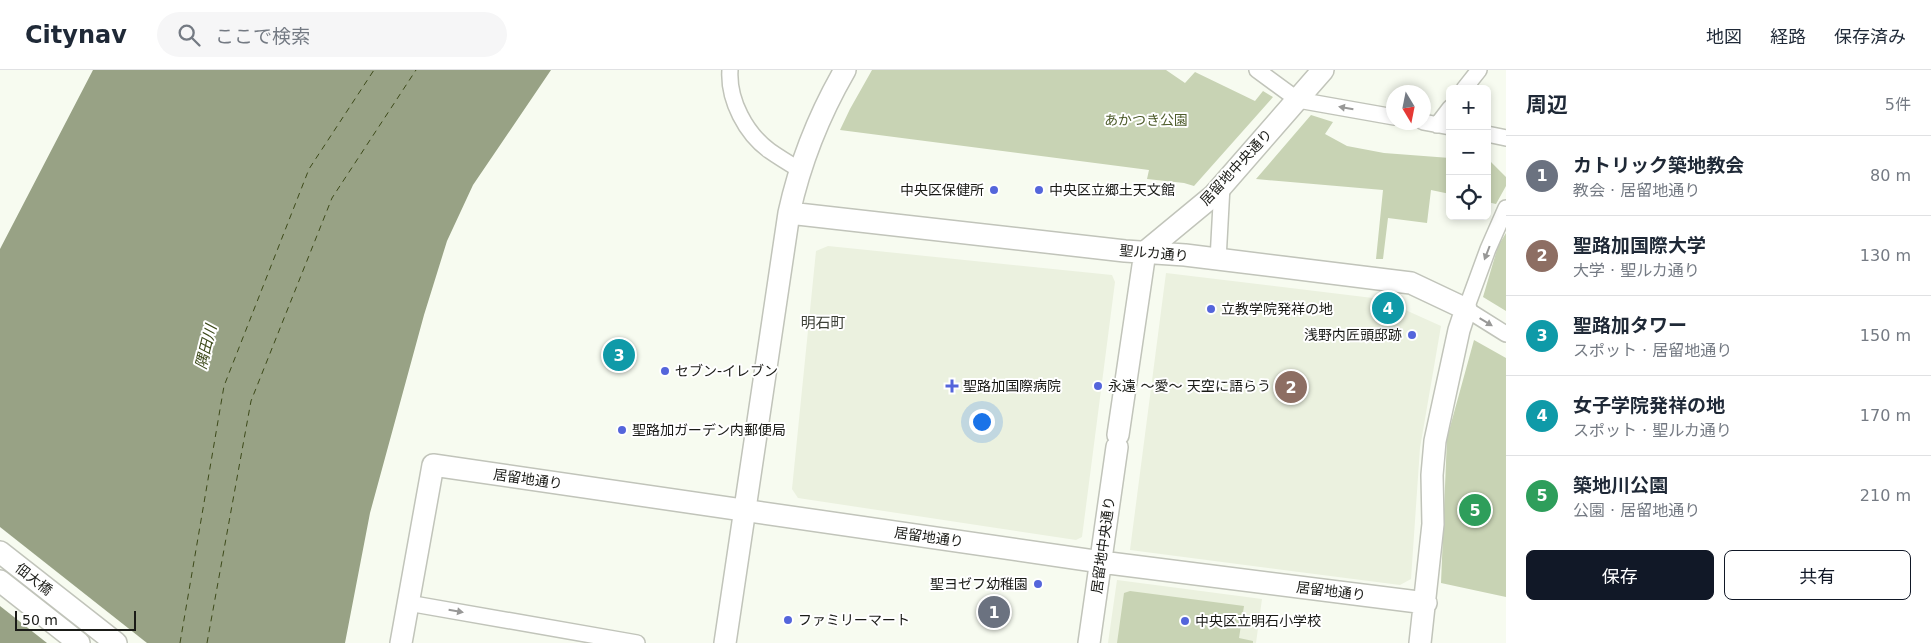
<!DOCTYPE html>
<html lang="ja">
<head>
<meta charset="utf-8">
<style>
  body { margin:0; font-family:"DejaVu Sans","Noto Sans JP",sans-serif; background:#f6f6f7; color:#1f2937 }
  .controls { position:absolute; right:15px; top:15px; display:grid; overflow:hidden; border-radius:8px; box-shadow:0 2px 8px #0003 }
  .controls button { width:45px; height:45px; display:grid; place-items:center; padding:0; border:0; border-bottom:1px solid #e0e1e3; background:#fff; color:#1f2937; font:25px sans-serif }
  .compass { position:absolute; left:1386px; top:15px; width:45px; height:45px; border-radius:50%; background:#fff; box-shadow:0 2px 8px #0003; rotate:170deg }
  .scale { position:absolute; left:15px; bottom:12px; width:121px; box-sizing:border-box; padding-left:5px; border:2px solid #1a1b17; border-top:0; font-size:14px; line-height:18px; white-space:nowrap; color:#1a1b17; -webkit-text-stroke:4px #fff; paint-order:stroke }
  .you { position:absolute; left:981px; top:351px; width:18px; height:18px; margin:-12px; border:4px solid #fff; border-radius:50%; background:#1a73e8; box-shadow:0 0 0 8px #1a73e833 }
  .badge { display:grid; place-items:center; width:32px; height:32px; border-radius:50%; background:#111827; color:#fff; font-size:16px; font-weight:700 }
  .pin { position:absolute; translate:-50% -50%; border:2px solid #fff; box-shadow:0 1px 5px #0006 }
  .list { margin:0; padding:0; list-style:none }
  h2 { display:flex; justify-content:space-between; align-items:center; height:65px; margin:0; padding:0 20px; font-size:21px }
  h2 small { font-size:16px; font-weight:400; color:#747a83 }
  .list li { display:grid; grid-template-columns:32px 1fr auto; gap:15px; align-items:center; box-sizing:border-box; height:80px; padding:0 20px; border-top:1px solid #e0e1e3 }
  .list b { display:block; font-size:19px; white-space:nowrap }
  .list p { margin:0; font-size:16px; white-space:nowrap; color:#747a83 }
  .list em { font-size:16px; font-style:normal; color:#747a83 }
  .actions { display:flex; gap:10px; padding:15px 20px }
  .actions a { flex:1; padding:11px 0; border:1px solid #111827; border-radius:8px; text-align:center; font-size:18px; color:#111827 }
  .actions .main { background:#111827; color:#fff }
  .icon { flex:none; width:28px; height:28px; fill:none; stroke:currentColor; stroke-width:2; stroke-linecap:round; stroke-linejoin:round }
  .map { position:relative; flex:none; width:1506px; height:573px; overflow:hidden }
  header { display:flex; align-items:center; gap:30px; box-sizing:border-box; height:70px; padding:0 25px; background:#fff; border-bottom:1px solid #e0e1e3 }
  header strong { font-size:24px }
  nav { display:flex; gap:28px; margin-inline-start:auto; font-size:18px }
  .search { width:350px; height:45px; background:#f6f6f7; display:flex; align-items:center; gap:12px; box-sizing:border-box; padding:0 18px; border-radius:28px; color:#747a83; font-size:19px }
  main { display:flex }
  aside { flex:1; background:#fff }
  .map>svg:first-child { display:block }
</style>
</head>
<body>
<header>
<strong>Citynav</strong>
<div class="search"><svg class="icon" aria-label="search" viewBox="0 0 24 24"><circle cx="10" cy="10" r="6"/><path d="M15 15l6 6"/></svg>ここで検索</div>
<nav><a>地図</a><a>経路</a><a>保存済み</a></nav>
</header>
<main>
<div class="map">
<svg width="1506" height="573" viewBox="0 0 1506 573">
  <rect width="100%" height="100%" fill="#f7fbf0"/>
  <path fill="#ebf1df" d="M828,176L1112,205L1115,212L1082,467L1076,470L798,428L792,419L816,181Z
    M1166,203L1381,229L1441,256L1420,378L1411,509L1400,515L1130,480Z
    M1117,510L1262,529L1256,573H1108Z"/>
  <path fill="#c8d3b4" d="M872,0H1166L1185,13L1195,2L1255,31L1263,21L1273,27L1194,116L1184,113L1147,109L1149,100L840,60L850,39Z
    M1311,45L1333,52L1325,64L1347,76L1384,83L1450,88V124L1431,120L1427,153L1388,148L1383,189H1376L1383,120L1256,109Z
    M1487,92H1491L1506,107V116L1496,134L1487,132Z
    M1506,163V241L1483,227L1498,176Z
    M1474,270L1506,288V527L1441,513L1447,368Z
    M1130,521L1244,536L1239,568L1253,571V573H1117L1124,523Z"/>
  <path fill="#98a285" d="M93,0H551L473,115L447,171L424,245L370,443L345,573H0V179Z"/>
  <path fill="#f7fbf0" d="M0,457L147,573H47L0,536Z"/>
  <g fill="none" stroke-linecap="round" stroke-linejoin="round">
    <path stroke="#3d4a1a" stroke-width="1" stroke-dasharray="6 5" stroke-linecap="butt" d="M180,573L224,316L309,99L374,0
      M207,573L251,331L332,128L416,0"/>
    <defs>
      <path id="street" d="M730,0C728,30 746,64 770,81C780,88 790,94 800,100
        M1257,0L1298,30L1394,47
        M1464,19L1479,0
        M1423,52L1450,57
        M1437,55L1450,38
        M1487,64L1506,68
        M1506,138L1488,179L1466,239L1506,264
        M1218,190L1222,116
        M408,533L637,573"/>
      <path id="secondary" d="M789,143L1125,181L1185,185L1411,213L1466,239L1459,260L1435,371L1432,405L1433,454L1420,573
        M1118,365L1145,182L1214,125L1323,0
        M0,482L116,573
        M0,511L79,573
        M401,573L433,395L1101,492L1426,533
        M725,573L789,143C800,93 819,45 845,0
        M1089,573L1117,377"/>
    </defs>
    <use href="#street" stroke="#c1c4ba" stroke-width="18"/>
    <use href="#secondary" stroke="#c1c4ba" stroke-width="24"/>
    <use href="#street" stroke="#fff" stroke-width="15"/>
    <use href="#secondary" stroke="#fff" stroke-width="21"/>
  </g>
  <defs><path id="oneway-solid" d="M-6-.8H1V-3.2L6.5 0L1 3.2V.8H-6Z" transform="scale(1.25)"/></defs>
  <g fill="#989897">
    <use href="#oneway-solid" transform="translate(1346 38) rotate(-170)"/>
    <use href="#oneway-solid" transform="translate(1487 183) rotate(111)"/>
    <use href="#oneway-solid" transform="translate(1486 252) rotate(31)"/>
    <use href="#oneway-solid" transform="translate(456 541) rotate(10)"/>
  </g>
  <g fill="#5465db" stroke="#fff" stroke-width="2">
    <circle cx="994" cy="120" r="5"/>
    <circle cx="1039" cy="120" r="5"/>
    <circle cx="1211" cy="239" r="5"/>
    <circle cx="1412" cy="265" r="5"/>
    <circle cx="665" cy="301" r="5"/>
    <path d="M949.5 308.5h5v5h5v5h-5v5h-5v-5h-5v-5h5z"/>
    <circle cx="1098" cy="316" r="5"/>
    <circle cx="622" cy="360" r="5"/>
    <circle cx="1038" cy="514" r="5"/>
    <circle cx="788" cy="550" r="5"/>
    <circle cx="1185" cy="551" r="5"/>
  </g>
  <g text-anchor="middle" stroke-width="4" stroke-linejoin="round" paint-order="stroke">
    <g font-size="14" fill="#4f5d2d" stroke="#fff">
      <text x="1146" y="55">あかつき公園</text>
    </g>
    <g font-size="14" fill="#1a1b17" stroke="#fff">
      <text transform="translate(1236 97) rotate(-47)" y="5">居留地中央通り</text>
      <text transform="translate(1154 183) rotate(5)" y="5">聖ルカ通り</text>
      <text transform="translate(528 409) rotate(8)" y="5">居留地通り</text>
      <text transform="translate(929 467) rotate(8)" y="5">居留地通り</text>
      <text transform="translate(1103 475) rotate(-82)" y="5">居留地中央通り</text>
      <text transform="translate(34 509) rotate(38)" y="5">佃大橋</text>
      <text transform="translate(1331 521) rotate(7)" y="5">居留地通り</text>
    </g>
    <g font-size="14" fill="#1a1b17" stroke="#fff" text-anchor="start">
      <text x="984" y="125" text-anchor="end">中央区保健所</text>
      <text x="1049" y="125">中央区立郷土天文館</text>
      <text x="1221" y="244">立教学院発祥の地</text>
      <text x="1402" y="270" text-anchor="end">浅野内匠頭邸跡</text>
      <text x="675" y="306">セブン-イレブン</text>
      <text x="963" y="321">聖路加国際病院</text>
      <text x="1108" y="321">永遠 ～愛～ 天空に語らう</text>
      <text x="632" y="365">聖路加ガーデン内郵便局</text>
      <text x="1028" y="519" text-anchor="end">聖ヨゼフ幼稚園</text>
      <text x="798" y="555">ファミリーマート</text>
      <text x="1195" y="556">中央区立明石小学校</text>
    </g>
    <g font-size="15" fill="#3d4037" stroke="#fff">
      <text x="823" y="258">明石町</text>
    </g>
    <g font-size="15" font-style="italic" fill="#3d4a1a" stroke="#fff">
      <text transform="translate(206 277) rotate(-76)" y="5">隅田川</text>
    </g>
  </g>
</svg>
<div class="controls">
<button>+</button>
<button>−</button>
<button><svg class="icon" aria-label="locate" viewBox="0 0 24 24"><circle cx="12" cy="12" r="6"/><path d="M12 2v4M12 18v4M2 12h4M18 12h4"/></svg></button>
</div>
<svg class="compass" viewBox="-18 -18 36 36"><path d="M0-13l5 13h-10z" fill="#e53935"/><path d="M0 13l5-13h-10z" fill="#747a83"/></svg>
<div class="scale">50 m</div>
<div class="you"></div>
<div class="pin badge" style="left:994px;top:542px;background:#6b7280">1</div>
<div class="pin badge" style="left:1291px;top:317px;background:#8d6e63">2</div>
<div class="pin badge" style="left:619px;top:285px;background:#0f9aa8">3</div>
<div class="pin badge" style="left:1388px;top:238px;background:#0f9aa8">4</div>
<div class="pin badge" style="left:1475px;top:440px;background:#2e9e5b">5</div>
</div>
<aside>
<h2>周辺<small>5件</small></h2>
<ul class="list">
<li><span class="badge" style="background:#6b7280">1</span><div><b>カトリック築地教会</b><p>教会 · 居留地通り</p></div><em>80 m</em></li>
<li><span class="badge" style="background:#8d6e63">2</span><div><b>聖路加国際大学</b><p>大学 · 聖ルカ通り</p></div><em>130 m</em></li>
<li><span class="badge" style="background:#0f9aa8">3</span><div><b>聖路加タワー</b><p>スポット · 居留地通り</p></div><em>150 m</em></li>
<li><span class="badge" style="background:#0f9aa8">4</span><div><b>女子学院発祥の地</b><p>スポット · 聖ルカ通り</p></div><em>170 m</em></li>
<li><span class="badge" style="background:#2e9e5b">5</span><div><b>築地川公園</b><p>公園 · 居留地通り</p></div><em>210 m</em></li>
</ul>
<div class="actions"><a class="main">保存</a><a>共有</a></div>
</aside>
</main>
</body>
</html>
